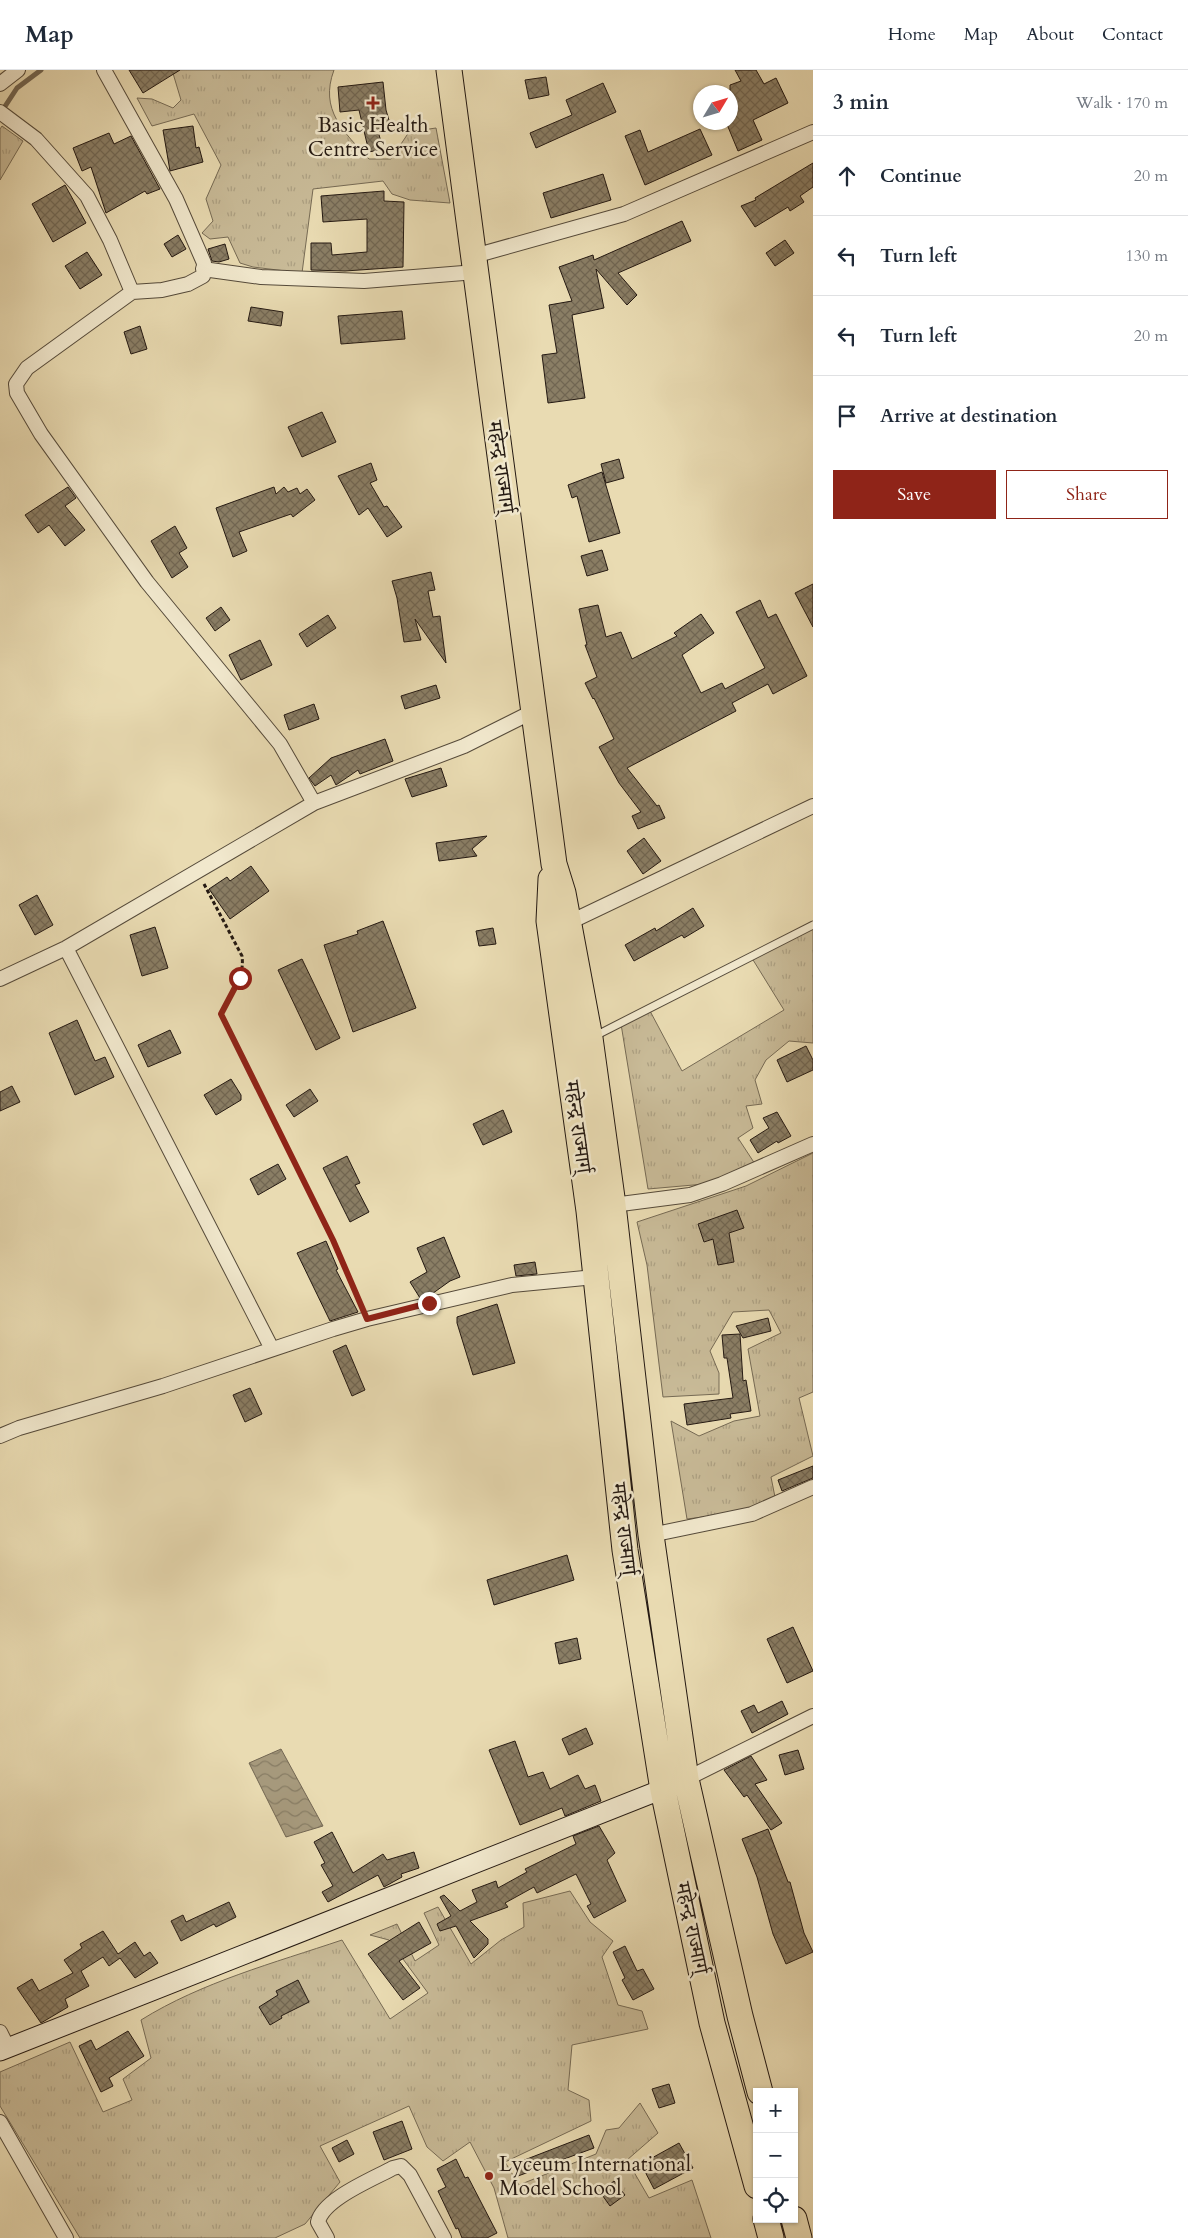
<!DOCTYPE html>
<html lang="en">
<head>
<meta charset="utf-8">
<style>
  body { margin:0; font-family:Cardo,"Noto Serif Devanagari",serif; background:#f2f2f3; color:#1f2937 }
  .controls { position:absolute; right:15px; bottom:15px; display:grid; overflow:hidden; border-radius:0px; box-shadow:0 1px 4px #0004 }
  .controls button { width:45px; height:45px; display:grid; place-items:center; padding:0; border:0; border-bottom:1px solid #e0e1e3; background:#fff; color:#1f2937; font:25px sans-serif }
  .compass { position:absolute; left:693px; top:15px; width:45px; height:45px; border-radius:50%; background:#fff; box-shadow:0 1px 4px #0004; rotate:52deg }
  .stop { position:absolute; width:15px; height:15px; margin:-11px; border:4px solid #8f2418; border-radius:50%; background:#fff }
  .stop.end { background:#8f2418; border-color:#fff; box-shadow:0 1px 5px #0008 }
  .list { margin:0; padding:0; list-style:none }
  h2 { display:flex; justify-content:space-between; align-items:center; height:65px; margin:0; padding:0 20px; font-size:21px }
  h2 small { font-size:16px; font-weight:400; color:#747a83 }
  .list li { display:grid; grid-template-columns:32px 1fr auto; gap:15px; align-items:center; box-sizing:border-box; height:80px; padding:0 20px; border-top:1px solid #e0e1e3 }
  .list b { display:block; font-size:19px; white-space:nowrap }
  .list em { font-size:16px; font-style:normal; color:#747a83 }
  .actions { display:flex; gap:10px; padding:15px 20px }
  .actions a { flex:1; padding:11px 0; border:1px solid #8f2418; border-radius:0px; text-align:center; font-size:18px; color:#8f2418 }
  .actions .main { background:#8f2418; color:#fff }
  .icon { flex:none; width:28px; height:28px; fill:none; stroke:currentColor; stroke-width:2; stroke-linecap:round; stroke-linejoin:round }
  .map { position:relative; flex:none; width:813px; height:2168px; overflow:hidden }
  header { display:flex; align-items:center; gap:30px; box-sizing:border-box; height:70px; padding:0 25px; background:#fff; border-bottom:1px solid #e0e1e3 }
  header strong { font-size:24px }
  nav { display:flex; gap:28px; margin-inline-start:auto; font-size:18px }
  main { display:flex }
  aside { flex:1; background:#fff }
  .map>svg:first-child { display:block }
</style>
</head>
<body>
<header>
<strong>Map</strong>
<nav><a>Home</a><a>Map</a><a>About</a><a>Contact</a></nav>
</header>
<main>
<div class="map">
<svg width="813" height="2168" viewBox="0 0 813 2168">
  <defs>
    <pattern id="grass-tufts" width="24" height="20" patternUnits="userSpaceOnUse" patternTransform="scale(1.25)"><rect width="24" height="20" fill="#c8ba97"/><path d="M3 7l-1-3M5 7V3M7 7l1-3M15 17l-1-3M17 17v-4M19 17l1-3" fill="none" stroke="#ac9f81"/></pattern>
    <pattern id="water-waves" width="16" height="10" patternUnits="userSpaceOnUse" patternTransform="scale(1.25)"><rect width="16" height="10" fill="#a6997c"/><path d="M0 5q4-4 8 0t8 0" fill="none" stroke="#877c64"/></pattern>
    <pattern id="building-cross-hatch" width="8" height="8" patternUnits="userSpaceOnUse" patternTransform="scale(1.25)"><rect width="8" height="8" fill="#8a7e65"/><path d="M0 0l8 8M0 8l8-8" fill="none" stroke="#716652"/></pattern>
  </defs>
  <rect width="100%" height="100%" fill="#e9dbb2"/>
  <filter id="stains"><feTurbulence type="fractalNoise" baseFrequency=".004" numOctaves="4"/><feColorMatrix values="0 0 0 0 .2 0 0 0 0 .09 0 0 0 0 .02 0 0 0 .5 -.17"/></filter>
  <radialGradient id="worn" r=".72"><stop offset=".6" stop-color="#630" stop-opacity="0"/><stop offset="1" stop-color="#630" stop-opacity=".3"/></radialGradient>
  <path fill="url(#grass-tufts)" stroke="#766a54" d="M172,0H334C319,40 344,62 369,89H391L409,62L436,58L450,133L410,130L392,124L383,111L313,119L302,203L253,197L240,193L228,167L210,169L202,163L213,151L206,129L221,95L194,44L152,56L137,28L152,29L173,38L181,30Z
    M2,56L23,71L0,110V59Z
    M813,856V973L789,971L766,990L755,1010L762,1034L746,1036L753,1058L738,1068L755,1094L716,1113L648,1119L621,954L650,941L682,1001L784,940L750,885Z
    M813,1083V1322L799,1328L813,1386L771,1407L775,1427L741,1442L687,1449L671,1351L699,1366L734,1351L760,1346L748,1279L781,1263L769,1240L733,1242L710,1281L719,1303V1324L663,1327L647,1195L637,1152L746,1116Z
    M570,1821L590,1852L613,1871L602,1887L618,1935L642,1941L648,1959L572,1975L568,2020L589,2030L591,2051L505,2092L519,2115L596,2084L606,2060L619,2058L640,2033L658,2063L627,2090L649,2128L692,2110L711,2168H508L494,2118L470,2072L443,2091L427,2077L409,2036L320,2076L340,2112L305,2154L275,2168H80L0,2036V2002L70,1972L103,2042L132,2030L123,2009L151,1988L141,1950C202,1912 274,1893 342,1870L390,1949L428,1923L389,1870L370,1865L397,1854L415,1891L439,1875L424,1843L438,1837L471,1894L501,1870L524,1857L523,1833Z"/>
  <path fill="url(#water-waves)" stroke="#726652" d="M281,1679L323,1756L286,1767L249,1693Z"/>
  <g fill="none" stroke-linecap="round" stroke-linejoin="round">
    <path stroke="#726652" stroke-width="5" d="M2,41L17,18L41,0"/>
  </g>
  <path fill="url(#building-cross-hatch)" stroke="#241912" d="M129,0H180L143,23Z
    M735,0H756L764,14L776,8L788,33L753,50L762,70L738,81L726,52H730V15L741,11Z
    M546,7L549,25L529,29L525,10Z
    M383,12L386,40L391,57L378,61L383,79L369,82L359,40L340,42L338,17Z
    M603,13L616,42L536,78L530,63L572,45L566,30Z
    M193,56L196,78L199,77L203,92L170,101L163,60Z
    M700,59L712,85L645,115L625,66L640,60L648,82Z
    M109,63L114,74L131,66L160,119L147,124L145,121L106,143L91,97L82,101L73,78Z
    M813,93V117L800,126L804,132L790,141L788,137L755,157L741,136L756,130L755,128Z
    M603,104L611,130L551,148L543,123Z
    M65,115L86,153L53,172L32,134Z
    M384,121V131L404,132L403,197L345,201L311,200V173H331L332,185L367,182V149L323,152L321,126Z
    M682,151L691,171L618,203L637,225L627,235L596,199L604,238L572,245L585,328L548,333L542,285L557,283L549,235L572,231L559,197L593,185L594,190Z
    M178,165L186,179L172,187L164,174Z
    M785,170L794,183L775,196L766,183Z
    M225,174L229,189L219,192L212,191L208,179Z
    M87,182L102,205L80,219L65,196Z
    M251,237L283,242L281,256L248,251Z
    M402,241L405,269L341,274L338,246Z
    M140,256L147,279L131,284L124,262Z
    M322,342L336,372L302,387L288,357Z
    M619,389L624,408L606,413L601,394Z
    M371,393L377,410L370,413L384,437L387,436L402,457L387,467L368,438L359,445L338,406Z
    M602,402L620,463L589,472L577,426L572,428L568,415Z
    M68,417L76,428L65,436L85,460L65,476L49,455L38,463L25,445Z
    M274,417L276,424L284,417L288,422L297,418L300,424L307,419L315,430L293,447L291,444L239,462L247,481L233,487L216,438Z
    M175,456L187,478L179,483L188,497L172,508L151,471Z
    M602,480L608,500L587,506L581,486Z
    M431,502L435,520L428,521L433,547L440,546L446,593L415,549L421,570L404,572L397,528L392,511Z
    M813,514V557L795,523Z
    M760,530L768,548L776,544L807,606L773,624L768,614L732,633L736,641L627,698L657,736L659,735L665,748L638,759L632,746L641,742L619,713L599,677L614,669L594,628L593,629L585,613L597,607L585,575H587L579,539L598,535L606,567L621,562L632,589L677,566L674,563L701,544L714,563L682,585L701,623L722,613L725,619L765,598L736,542Z
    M221,537L230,550L215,561L206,548Z
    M328,545L336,558L307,577L299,564Z
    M260,570L272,595L241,610L229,585Z
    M436,615L440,628L405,639L401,626Z
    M314,634L319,649L289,660L284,645Z
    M385,669L393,691L360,704L358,700L336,715L331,705L315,716L309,708L331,688Z
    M441,698L447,716L412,727L405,709Z
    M487,766L472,779L477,786L439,791L436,773Z
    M644,768L661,791L643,804L627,781Z
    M251,796L269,821L230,849L209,819L227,807L230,811Z
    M37,825L53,855L35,865L19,835Z
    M693,838L704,856L684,868L682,865L634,891L625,875L655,858L656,861Z
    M383,851L416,938L353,962L324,875L358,864L357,861Z
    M155,857L168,898L142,906L130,865Z
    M493,858L496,874L479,876L476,861Z
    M302,889L340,968L316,980L278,900Z
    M77,950L95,991L105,987L114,1007L75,1025L49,963Z
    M170,960L181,983L148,997L138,975Z
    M806,976L813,990V1000L787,1012L777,990Z
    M231,1009L241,1025V1030L216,1045L204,1025Z
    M12,1016L20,1032L0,1041V1022Z
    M310,1019L318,1031L294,1047L286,1035Z
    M503,1040L512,1062L483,1075L473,1054Z
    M777,1042L791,1066L778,1073L777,1071L758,1083L750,1070L769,1058L763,1048Z
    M347,1086L360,1113L355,1115L369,1142L350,1152L323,1098Z
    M278,1094L286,1109L258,1125L250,1109Z
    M737,1140L744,1158L729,1163L734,1192L718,1195L713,1169L704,1172L698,1154Z
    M444,1167L460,1207L450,1211L429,1226L420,1228L410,1212L427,1202L417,1178Z
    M326,1171L338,1199L336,1200L358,1242L330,1251L297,1183Z
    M535,1192L537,1204L516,1206L514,1195Z
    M497,1234L515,1293L473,1305L457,1253V1247Z
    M768,1248L771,1261L743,1268L736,1256Z
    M740,1264L743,1311L746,1310L751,1341L730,1344L731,1348L687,1355L684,1334L733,1328L727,1288H724L722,1265Z
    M346,1275L365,1320L352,1326L333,1281Z
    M250,1318L262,1344L245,1352L233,1325Z
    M813,1396V1408L782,1421L778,1410Z
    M567,1485L574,1510L494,1535L487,1510Z
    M793,1557L813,1601L787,1613L767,1569Z
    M577,1568L581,1589L559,1594L555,1573Z
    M782,1631L788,1644L752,1663L741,1641L754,1635L758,1643Z
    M586,1658L593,1674L569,1685L562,1669Z
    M515,1671L528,1707L543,1702L550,1719L578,1705L585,1719L595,1715L601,1731L565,1746L562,1738L520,1755L489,1680Z
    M798,1680L804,1699L785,1705L779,1685Z
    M751,1686L767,1710L755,1714L782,1753L771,1760L747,1725L744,1727L724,1700Z
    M599,1756L615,1783L607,1790L626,1831L594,1848L587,1836L591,1834L576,1804L537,1823L534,1817L505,1833L508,1837L470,1851L488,1869V1874L474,1888L456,1856L440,1861L437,1854L451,1846L440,1827L444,1825L460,1841L477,1832L472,1820L496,1811L498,1818L527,1802L525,1799L576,1774L573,1766Z
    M768,1759L788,1812H790L804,1863L813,1882L786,1894L773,1864L757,1807L742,1769Z
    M332,1762L353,1803L383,1784L387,1790L414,1782L419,1798L401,1804L402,1807L384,1817L378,1805L328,1832L322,1822L333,1816L321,1795L325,1793L314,1772Z
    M229,1832L236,1847L216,1857L214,1854L181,1871L171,1851L183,1845L186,1852Z
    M419,1852L431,1873L399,1891L420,1918L403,1930L368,1884Z
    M103,1861L118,1884L135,1872L144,1886L150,1882L158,1893L135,1908L120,1888L109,1896L103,1887L81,1901L89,1916L65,1929L68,1937L41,1953L17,1918L32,1909L39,1921L73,1903L64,1890L82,1878L80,1874Z
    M625,1876L637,1901L643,1899L654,1919L633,1930L622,1910L625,1908L613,1882Z
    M298,1910L309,1932L281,1946L282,1948L270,1955L259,1937L278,1925L276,1921Z
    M128,1961L144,1986L109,2008L113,2016L101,2022L79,1976L91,1970L96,1980Z
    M669,2014L675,2033L659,2038L652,2019Z
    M402,2051L412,2079L384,2090L373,2062Z
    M589,2065L594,2078L518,2106L514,2094Z
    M347,2070L354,2084L339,2092L332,2078Z
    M679,2073L693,2098L654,2119L641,2094Z
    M456,2089L465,2108L468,2107L497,2163L487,2168H462L458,2158L456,2159L438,2121L446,2117L437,2099Z
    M614,2111L625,2125L610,2136L600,2122Z"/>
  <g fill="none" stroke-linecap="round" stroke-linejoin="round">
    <defs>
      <path id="lane" d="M595,966L813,855"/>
      <path id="street" d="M104,0L176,129L204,193L203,206L188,214L162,220L132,222L27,298L16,314L17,323L41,364L147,512L280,674L314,733
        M0,14L18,0
        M0,42L36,69L87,126L110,170L132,222
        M474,186L624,144L813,62
        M203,199L261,207L364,211L476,202
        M568,853L813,736
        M66,878L272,1279
        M0,909L66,878L314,733L464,676L534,641
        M613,1135L690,1125L722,1114L813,1074
        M0,1366L19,1358L163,1316L333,1259L367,1249L512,1215L595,1207
        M651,1465L752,1444L813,1417
        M686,1709L813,1646
        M0,1962L8,1978
        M0,2052L66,2168
        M327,2168L318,2152C323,2129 373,2109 393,2098L401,2096L410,2105L444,2168"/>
      <path id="secondary" d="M0,1981L673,1715"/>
      <path id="highway" d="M449,0L554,794L563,823L590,968L613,1135L651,1465L686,1709L740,1946L760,2022
        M551,809L549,851L589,1141L625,1480L663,1720L712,1953L757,2116
        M766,2149L771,2168
        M794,2149L799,2168"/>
    </defs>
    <use href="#lane" stroke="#554a3a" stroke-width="9"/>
    <use href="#street" stroke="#554a3a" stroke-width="16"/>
    <use href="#secondary" stroke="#241912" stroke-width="21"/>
    <use href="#highway" stroke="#241912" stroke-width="27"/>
    <path stroke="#241912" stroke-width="3" stroke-dasharray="4 2.5" stroke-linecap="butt" d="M204,814L242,886C245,908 230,926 221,944L333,1170L361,1235"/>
    <use href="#lane" stroke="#f1e8cd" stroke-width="7"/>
    <use href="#street" stroke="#f1e8cd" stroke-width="14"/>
    <use href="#secondary" stroke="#f1e8cd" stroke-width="19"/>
    <use href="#highway" stroke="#e9dbb2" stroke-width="25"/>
  </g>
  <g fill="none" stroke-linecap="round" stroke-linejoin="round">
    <path stroke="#8f2418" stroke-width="6" d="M240,908L221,944L333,1170L367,1249L429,1233"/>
  </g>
  <g fill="#8f2418" stroke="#f1e8cd" stroke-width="2">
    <path d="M370.5 25.5h5v5h5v5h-5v5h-5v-5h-5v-5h5z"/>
    <circle cx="489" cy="2106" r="5"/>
  </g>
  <g text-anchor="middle" stroke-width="5" stroke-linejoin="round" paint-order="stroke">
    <g font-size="21" fill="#241912" stroke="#f1e8cd">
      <text x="373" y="62">Basic Health<tspan x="373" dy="24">Centre Service</tspan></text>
      <text x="499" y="2101" text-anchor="start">Lyceum International<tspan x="499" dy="24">Model School</tspan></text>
    </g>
    <g font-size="21" fill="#241912" stroke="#f1e8cd">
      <text transform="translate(501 397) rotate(82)" y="7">महेन्द्र राज्मार्ग्</text>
      <text transform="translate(578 1057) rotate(82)" y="7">महेन्द्र राज्मार्ग्</text>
      <text transform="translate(624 1459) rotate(83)" y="7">महेन्द्र राज्मार्ग्</text>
      <text transform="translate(692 1858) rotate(78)" y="7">महेन्द्र राज्मार्ग्</text>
    </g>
  </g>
  <rect width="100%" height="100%" filter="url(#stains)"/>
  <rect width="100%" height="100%" fill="url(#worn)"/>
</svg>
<div class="controls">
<button>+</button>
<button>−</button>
<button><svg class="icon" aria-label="locate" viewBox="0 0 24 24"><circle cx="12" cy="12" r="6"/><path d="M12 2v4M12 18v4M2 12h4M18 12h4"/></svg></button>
</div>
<svg class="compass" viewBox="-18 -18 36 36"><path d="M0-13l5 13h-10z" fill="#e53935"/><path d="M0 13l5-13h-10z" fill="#747a83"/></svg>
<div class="stop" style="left:240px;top:908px"></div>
<div class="stop end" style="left:429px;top:1233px"></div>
</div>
<aside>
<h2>3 min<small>Walk · 170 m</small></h2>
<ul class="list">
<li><svg class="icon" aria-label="ahead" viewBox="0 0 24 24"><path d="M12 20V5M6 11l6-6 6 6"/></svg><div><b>Continue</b></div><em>20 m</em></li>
<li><svg class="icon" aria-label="left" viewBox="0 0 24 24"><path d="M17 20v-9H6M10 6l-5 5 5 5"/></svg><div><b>Turn left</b></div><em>130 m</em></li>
<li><svg class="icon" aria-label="left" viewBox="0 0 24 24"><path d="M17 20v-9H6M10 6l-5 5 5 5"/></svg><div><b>Turn left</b></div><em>20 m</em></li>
<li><svg class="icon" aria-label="arrive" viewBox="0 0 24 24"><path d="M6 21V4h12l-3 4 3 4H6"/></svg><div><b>Arrive at destination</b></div></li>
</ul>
<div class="actions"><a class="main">Save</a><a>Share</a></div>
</aside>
</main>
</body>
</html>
